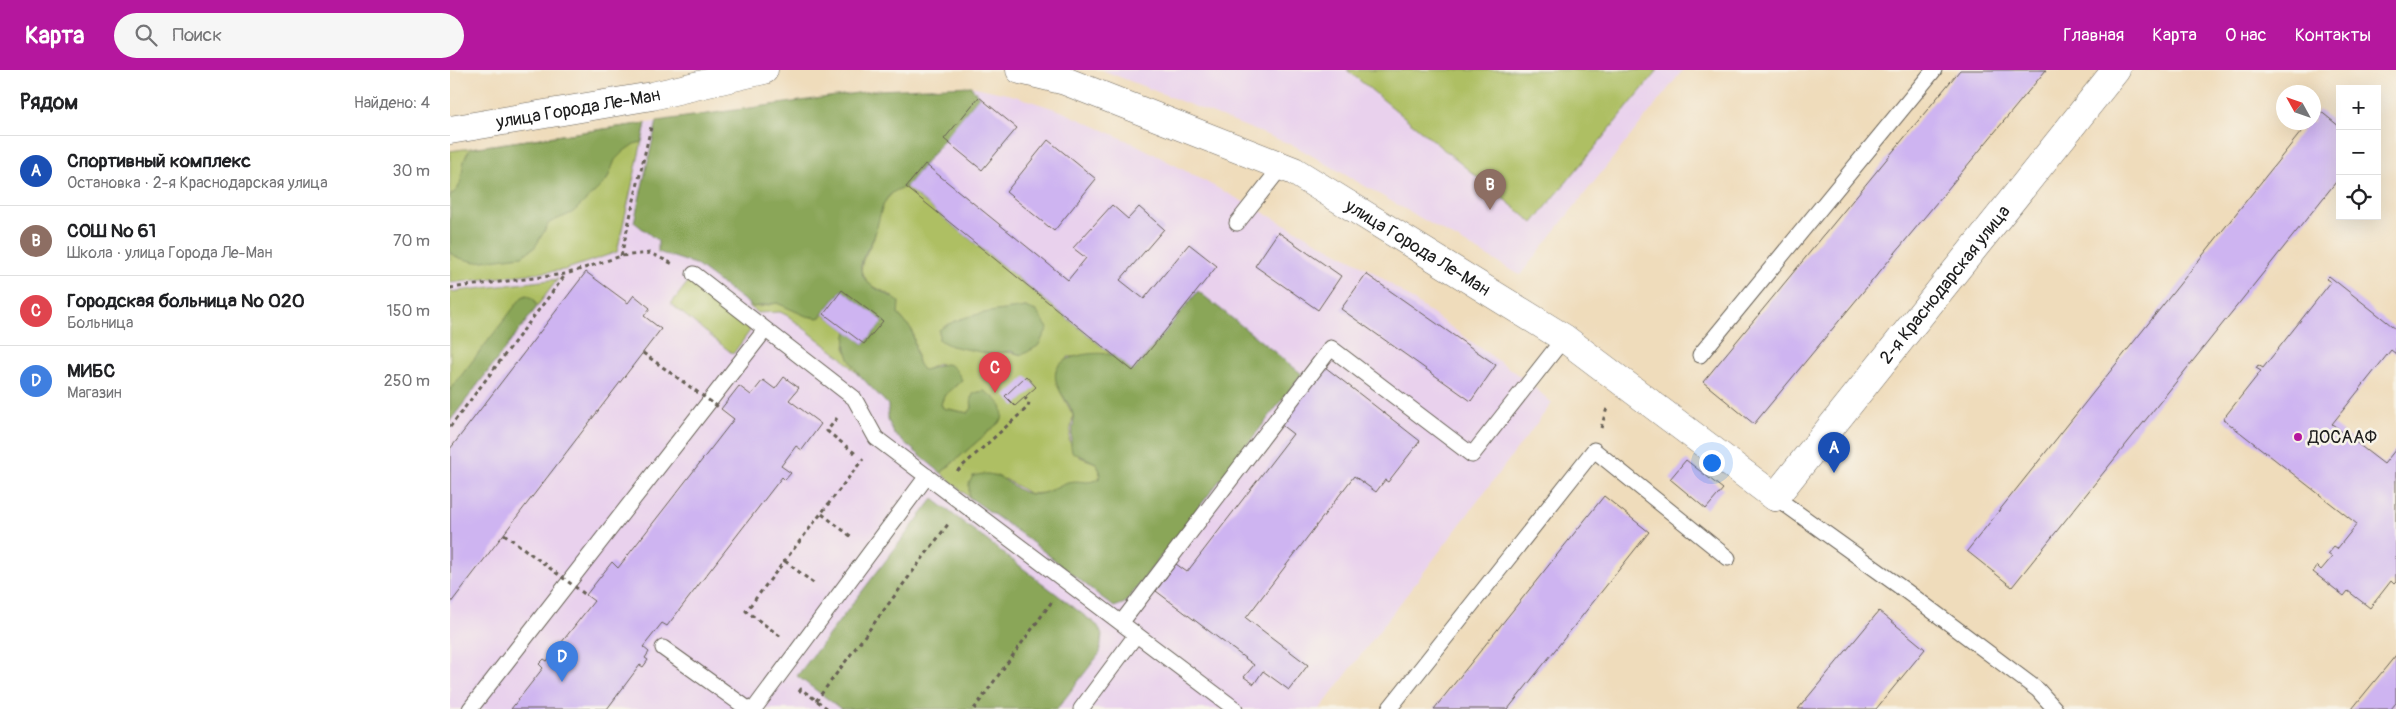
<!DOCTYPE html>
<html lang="ru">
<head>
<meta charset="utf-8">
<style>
  body { margin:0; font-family:Pangolin,sans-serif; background:#f6f6f6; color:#202124 }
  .controls { position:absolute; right:15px; top:15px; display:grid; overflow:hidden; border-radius:0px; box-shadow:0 5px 20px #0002 }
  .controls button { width:45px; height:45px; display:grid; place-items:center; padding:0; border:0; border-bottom:1px solid #e0e0e0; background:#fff; color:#202124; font:25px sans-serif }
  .compass { position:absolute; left:1826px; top:15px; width:45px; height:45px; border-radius:50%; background:#fff; box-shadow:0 5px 20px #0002; rotate:310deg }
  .you { position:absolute; left:1261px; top:392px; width:18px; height:18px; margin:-12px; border:4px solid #fff; border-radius:50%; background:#1a73e8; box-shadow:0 0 0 8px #1a73e833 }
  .badge { display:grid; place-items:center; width:32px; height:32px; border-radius:50%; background:#b5179e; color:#fff; font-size:16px; font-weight:700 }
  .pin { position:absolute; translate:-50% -41px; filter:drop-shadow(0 1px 2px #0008) }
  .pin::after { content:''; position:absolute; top:26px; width:18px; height:15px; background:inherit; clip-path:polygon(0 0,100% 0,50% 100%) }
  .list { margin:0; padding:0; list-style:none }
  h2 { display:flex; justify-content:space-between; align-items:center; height:65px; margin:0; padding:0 20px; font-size:21px }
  h2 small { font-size:16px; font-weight:400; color:#757577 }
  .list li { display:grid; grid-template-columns:32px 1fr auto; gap:15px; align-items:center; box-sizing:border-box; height:70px; padding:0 20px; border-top:1px solid #e0e0e0 }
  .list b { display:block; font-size:19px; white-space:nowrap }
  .list p { margin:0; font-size:16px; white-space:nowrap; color:#757577 }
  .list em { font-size:16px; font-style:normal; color:#757577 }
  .icon { flex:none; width:28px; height:28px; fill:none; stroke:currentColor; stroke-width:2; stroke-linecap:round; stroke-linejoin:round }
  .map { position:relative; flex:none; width:1946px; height:639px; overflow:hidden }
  header { display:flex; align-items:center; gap:30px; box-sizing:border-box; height:70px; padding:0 25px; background:#b5179e; color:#fff }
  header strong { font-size:24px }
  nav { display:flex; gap:28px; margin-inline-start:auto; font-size:18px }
  .search { width:350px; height:45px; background:#f6f6f6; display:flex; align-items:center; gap:12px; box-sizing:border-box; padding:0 18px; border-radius:28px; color:#757577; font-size:19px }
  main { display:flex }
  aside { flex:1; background:#fff }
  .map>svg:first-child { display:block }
</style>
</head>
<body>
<header>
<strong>Карта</strong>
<div class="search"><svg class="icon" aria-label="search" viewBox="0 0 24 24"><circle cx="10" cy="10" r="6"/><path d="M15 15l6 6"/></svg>Поиск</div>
<nav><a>Главная</a><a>Карта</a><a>О нас</a><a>Контакты</a></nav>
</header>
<main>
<aside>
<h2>Рядом<small>Найдено: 4</small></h2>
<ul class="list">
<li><span class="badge" style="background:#1a4fb4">A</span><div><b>Спортивный комплекс</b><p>Остановка · 2-я Краснодарская улица</p></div><em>30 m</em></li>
<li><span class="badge" style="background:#8d6e63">B</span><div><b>СОШ № 61</b><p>Школа · улица Города Ле-Ман</p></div><em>70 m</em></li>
<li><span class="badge" style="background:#e0444e">C</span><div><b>Городская больница № 020</b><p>Больница</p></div><em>150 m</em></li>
<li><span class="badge" style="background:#3f7fe0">D</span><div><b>МИБС</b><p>Магазин</p></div><em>250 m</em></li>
</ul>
</aside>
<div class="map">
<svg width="1946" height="639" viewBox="0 0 1946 639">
  <rect width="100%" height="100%" fill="#f7f3e8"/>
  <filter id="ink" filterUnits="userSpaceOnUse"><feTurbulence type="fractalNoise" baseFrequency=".02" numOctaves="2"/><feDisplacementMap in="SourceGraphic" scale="10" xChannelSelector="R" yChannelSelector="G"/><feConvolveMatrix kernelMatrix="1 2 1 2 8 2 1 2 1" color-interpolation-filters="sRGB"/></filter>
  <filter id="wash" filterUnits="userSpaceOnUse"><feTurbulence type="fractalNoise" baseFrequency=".0096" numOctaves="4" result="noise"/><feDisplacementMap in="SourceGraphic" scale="20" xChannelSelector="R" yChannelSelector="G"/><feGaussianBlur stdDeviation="1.12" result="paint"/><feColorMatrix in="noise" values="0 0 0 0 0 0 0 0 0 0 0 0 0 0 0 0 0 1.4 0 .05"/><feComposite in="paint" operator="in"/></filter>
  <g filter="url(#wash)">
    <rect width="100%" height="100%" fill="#efdcbb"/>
    <path fill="#e9d1ed" d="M652,0H1233L1070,205L845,76Z
      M521,16L565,26L611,41L689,76L922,201L1078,312L1102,333L870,639H0V81L429,20Z"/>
    <path fill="#aebf63" stroke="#656e40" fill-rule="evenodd" d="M897,0H1208L1083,153Z
      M196,53L167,182L114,200L0,213V81Z
      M456,117L664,286L618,287L610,321L623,345L619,371L630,387L646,393L650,401L649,409L641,413L619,412L594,423L580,424L555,409L522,430L491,403L552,350L521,328L522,338L518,343L493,338L491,334L494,326L506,316L490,293L473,301L468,293L462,260L448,244L442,226L419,214L411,201L413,190L424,168L430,142L436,130L446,119ZM576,237L572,285C555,280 542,284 524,280L507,251Z
      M241,208L295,250L300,261L283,284L221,234Z
      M108,209L0,351V222Z
      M327,233L363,247L369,248L374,244L397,261L395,278L409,306L392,288L338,246L330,242L307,243L298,235L309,237Z"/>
    <path fill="#8aa659" stroke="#53613a" d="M521,16L529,27L456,117C428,123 432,148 423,169C419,178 409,190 411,201C416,219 438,222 449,232L448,244L462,260L468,293L473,300C493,297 498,284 512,310L494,326L491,334L493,338L518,343L522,338L521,328L524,323L534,321C546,328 555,335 552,350L491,403L444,364L438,350V335C420,314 388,293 397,261L414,274L433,251L392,220L369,248L356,246L327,233L303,237L245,194L208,182V171L184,152L207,51L429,20Z
      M196,53L192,72L184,74L174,81L165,90L157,110L146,121L122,143L99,153L85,177L72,186L25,192L9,188L0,183V125C19,116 6,91 22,78Z
      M748,221L852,304L675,533L664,537L574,466L519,427V413L523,406C553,397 560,421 581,424C596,426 605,416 618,412C629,409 638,415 649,409L650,401L646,393L622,382C618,366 626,357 623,344C619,330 602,317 606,301C610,284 652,280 665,286C671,290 677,296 683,301Z
      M77,225L84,229L87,237L0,351V320L72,227Z
      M576,237L586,241L598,258L588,276L572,285L560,281L541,284L501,276L489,270V260C512,243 549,241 576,237Z
      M483,429L648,556L652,565L650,583L607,639H391L347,606Z"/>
    <g id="blocks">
      <path fill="#ceb4f1" d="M1510,0H1596L1304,354L1253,312Z
        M529,27L567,58L532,100L494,69Z
        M1869,40L1890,57V107L1562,517L1517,481L1859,52H1864V47Z
        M598,70L646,109L604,161L556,122Z
        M475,94L618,210L636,188L623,178L662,135L678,149L689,137L714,159L670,210L694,229L739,174L767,196L683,301L456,117Z
        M828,162L891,206L868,240L805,196Z
        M136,202L178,233L184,225L200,238L194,246L211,259L0,534V379Z
        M916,204L1046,295L1021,331L891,239Z
        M1879,206L1946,259V284L1941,280L1882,354L1934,394L1946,379V512L1944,514L1941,511L1920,538L1898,521L1894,526L1863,502L1867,496L1871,500L1882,487L1878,484L1884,477L1887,479L1907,454L1773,349L1811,301L1806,298L1808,295L1813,298L1881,212L1876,209Z
        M392,220L433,251L414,274L374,244Z
        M875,297L970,371L938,412L935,410L926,422L904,406L796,548L858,595L839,620L813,601L804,614L794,607L804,595L706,521L726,494L737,502L843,364L830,354Z
        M576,306L586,317L565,336L555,326Z
        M334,307L349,318L339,330L371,354L352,380L346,376L331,396L341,403L335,410L332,407L217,556L212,553L193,577L199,582L195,588L198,590L193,597L190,595L157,639H61L93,598L89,594L94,589L97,591L144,531L136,525L162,492L168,498L284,349L271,339L289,316L301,325L313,310L325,319Z
        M1236,390L1273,419L1256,439L1220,409Z
        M1154,426L1199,462L1058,639H984Z
        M1429,541L1475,579L1426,639H1348Z
        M1946,585V633L1941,639H1902Z"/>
    </g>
  </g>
  <g filter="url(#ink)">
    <use href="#blocks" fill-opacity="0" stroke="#665f54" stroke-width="1"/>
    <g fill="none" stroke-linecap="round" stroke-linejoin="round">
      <defs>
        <path id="lane" d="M787,153L832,96
          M244,204L404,328L426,368L785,639
          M1250,285L1484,0
          M1325,427L1456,521L1588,620L1605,639
          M671,553L881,278L1022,385L1114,268
          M213,578L298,639
          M20,639L315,260
          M304,639L477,406
          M631,639L686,565
          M939,639L1144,380L1278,488"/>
        <g id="street">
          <path id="s1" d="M570,0L615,11L844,101L1114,268L1325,427"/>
          <path id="s2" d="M0,60L202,26L314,0"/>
        </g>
        <g id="secondary">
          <path id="s3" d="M1325,427L1666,0"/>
        </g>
      </defs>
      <use href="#lane" stroke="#665f54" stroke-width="17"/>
      <use href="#street" stroke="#665f54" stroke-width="29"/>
      <use href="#secondary" stroke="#665f54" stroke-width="29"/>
      <path stroke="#665f54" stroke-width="3" stroke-dasharray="4 4" stroke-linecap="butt" d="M171,186L201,57
        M0,218L116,204L171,186L200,183L223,194
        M387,348L377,361L406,384
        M0,357L116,204
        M1151,358L1157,338
        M507,401L578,337L579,332L575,328
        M372,444L403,468
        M335,491L366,515
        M330,566L296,541L413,389
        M349,622L351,619L378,639
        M366,631L499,453
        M524,639L603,530"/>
      <use href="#lane" stroke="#fff" stroke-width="15"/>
      <use href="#street" stroke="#fff" stroke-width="28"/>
      <use href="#secondary" stroke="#fff" stroke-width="28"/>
      <path stroke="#665f54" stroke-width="3" stroke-dasharray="4 4" stroke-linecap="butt" d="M193,283L271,339
        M54,464L136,525"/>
    </g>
  </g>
  <circle fill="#b5179e" stroke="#f7f3e8" stroke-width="2" cx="1848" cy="367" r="5"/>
  <g text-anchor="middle" stroke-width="5" stroke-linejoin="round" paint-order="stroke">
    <g font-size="18" fill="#1c1c1c" stroke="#f7f3e8">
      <text dy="6" stroke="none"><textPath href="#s2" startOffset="130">улица Города Ле-Ман</textPath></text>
      <text dy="6" stroke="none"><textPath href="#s1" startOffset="438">улица Города Ле-Ман</textPath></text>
      <text dy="6" stroke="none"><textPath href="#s3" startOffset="272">2-я Краснодарская улица</textPath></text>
    </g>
    <g font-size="18" fill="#1c1c1c" stroke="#f7f3e8" text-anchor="start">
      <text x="1858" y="373">ДОСААФ</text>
    </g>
  </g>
</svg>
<div class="controls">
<button>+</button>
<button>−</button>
<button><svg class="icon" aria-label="locate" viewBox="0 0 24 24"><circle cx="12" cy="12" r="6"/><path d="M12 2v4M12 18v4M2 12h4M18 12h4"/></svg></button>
</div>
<svg class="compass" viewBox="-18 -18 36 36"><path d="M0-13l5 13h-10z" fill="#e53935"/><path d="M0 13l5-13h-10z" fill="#757577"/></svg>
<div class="you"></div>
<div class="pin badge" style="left:1384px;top:403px;background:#1a4fb4">A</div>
<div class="pin badge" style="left:1040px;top:140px;background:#8d6e63">B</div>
<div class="pin badge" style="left:545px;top:323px;background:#e0444e">C</div>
<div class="pin badge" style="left:112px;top:612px;background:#3f7fe0">D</div>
</div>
</main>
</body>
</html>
